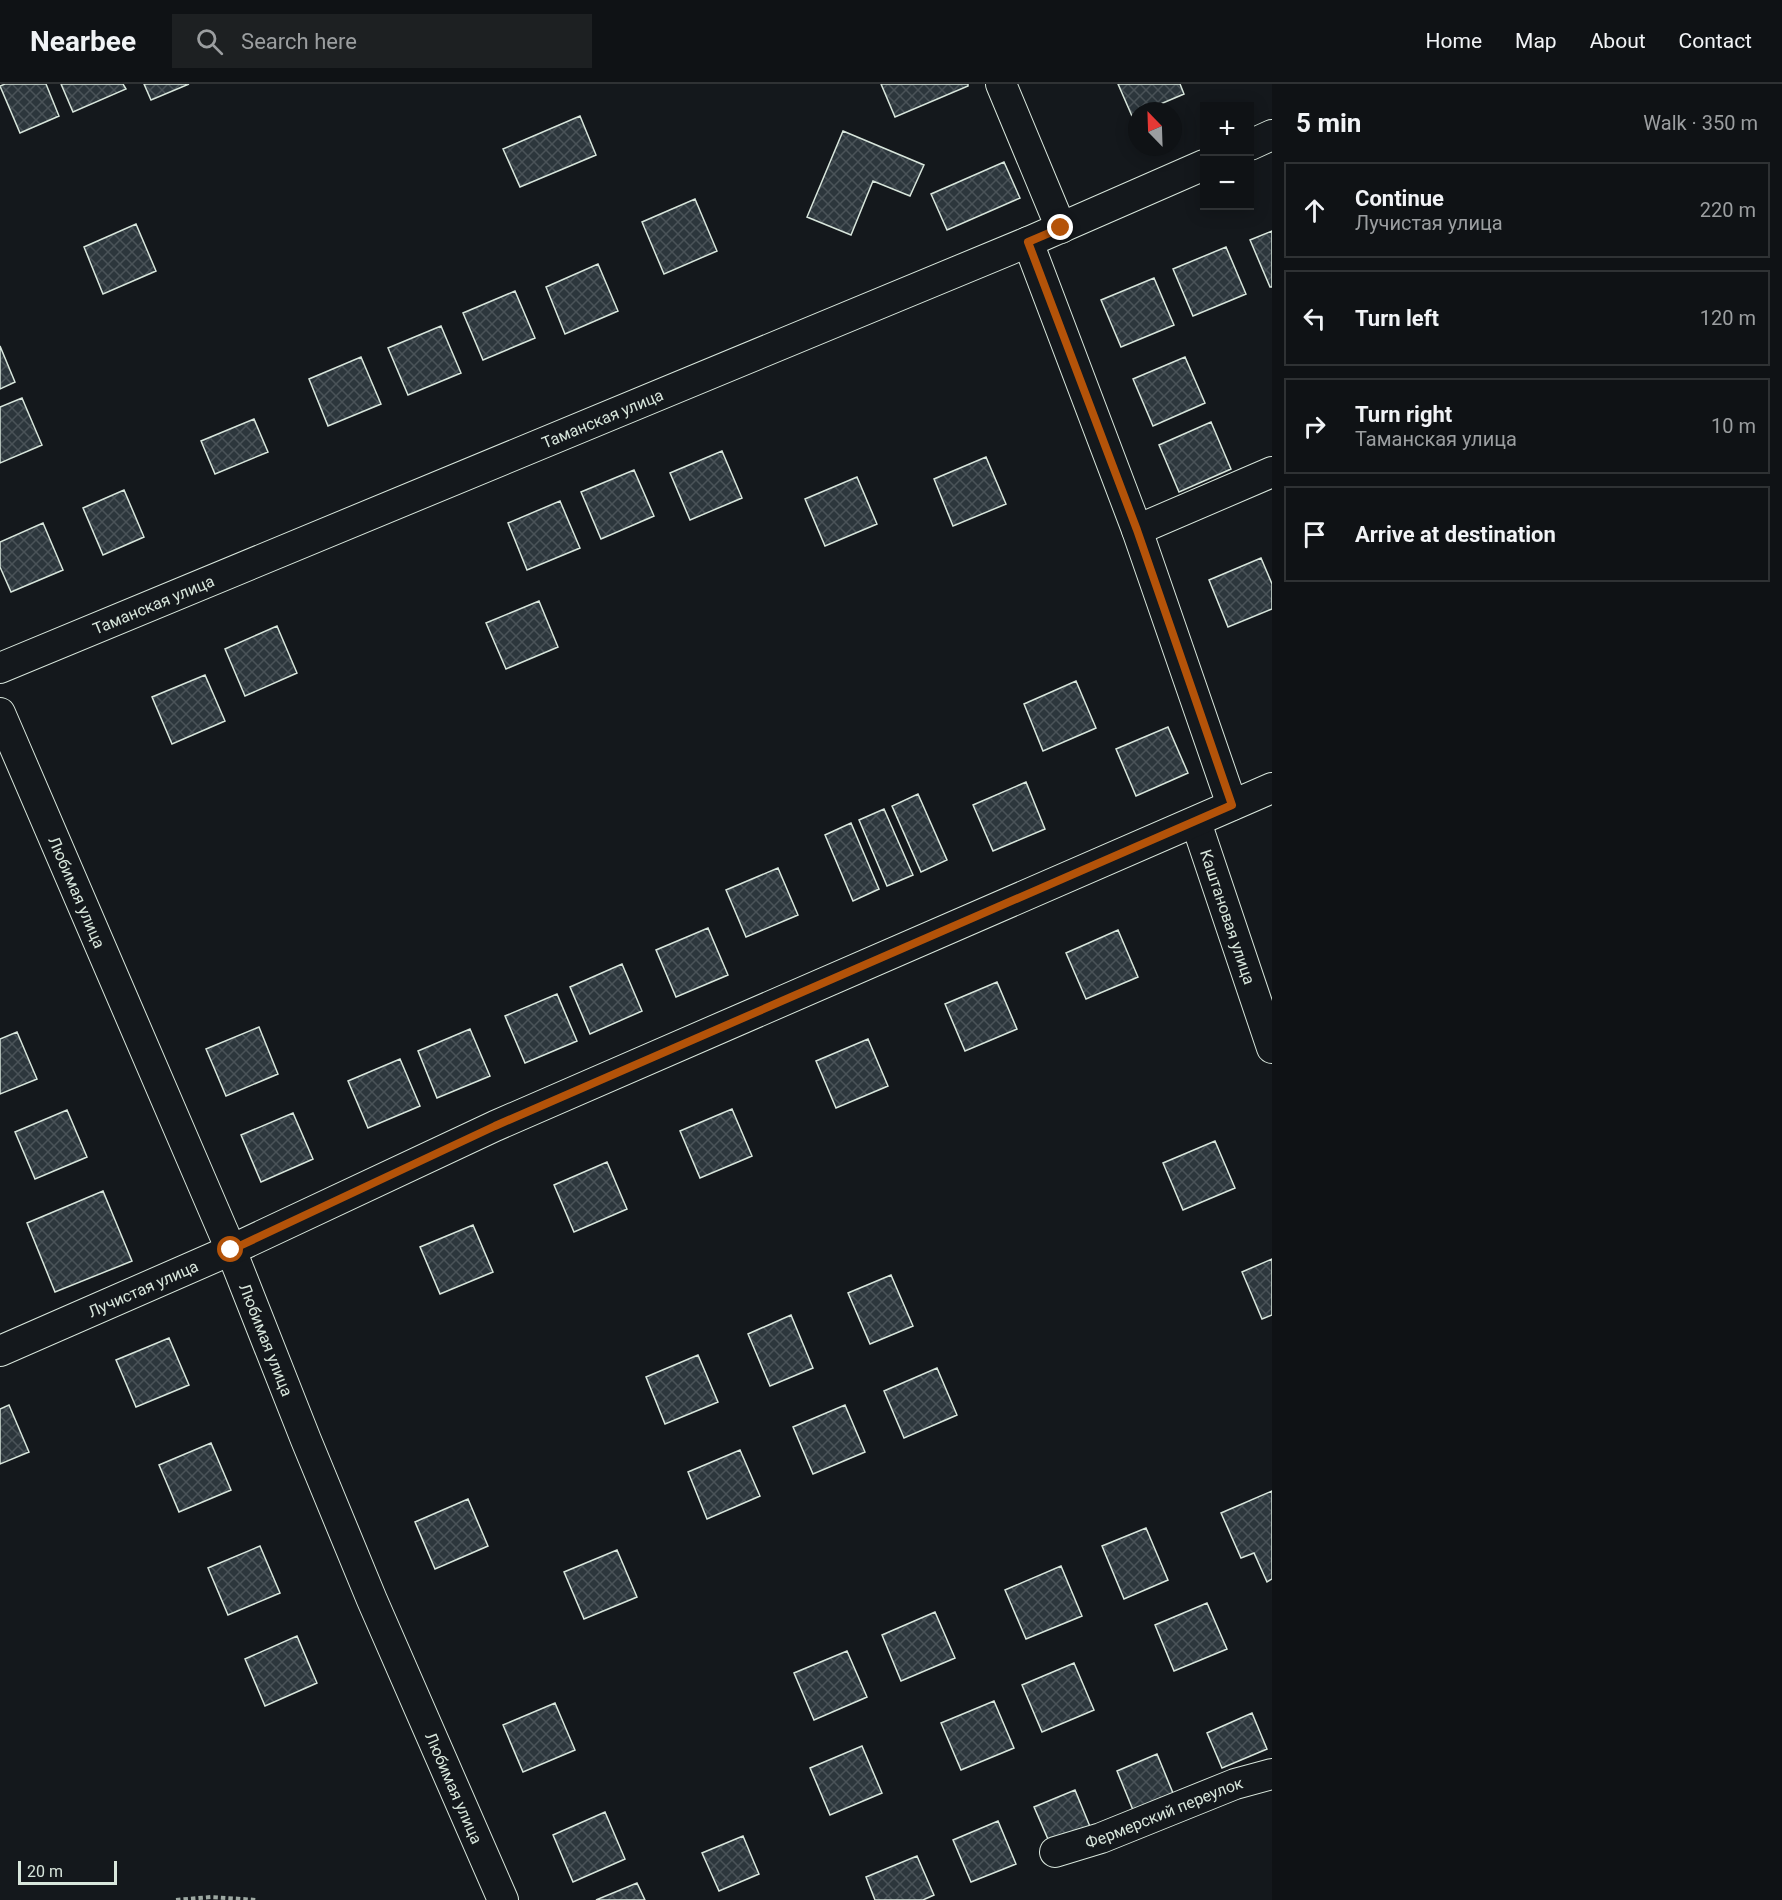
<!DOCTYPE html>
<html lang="en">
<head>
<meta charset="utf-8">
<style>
  body { margin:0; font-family:Roboto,sans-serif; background:#1d2022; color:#f1f3f6 }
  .controls { position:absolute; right:18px; top:18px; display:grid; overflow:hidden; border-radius:0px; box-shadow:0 3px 15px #0003 }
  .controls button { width:54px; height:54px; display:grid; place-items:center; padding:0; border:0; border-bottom:2px solid #2f3234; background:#0f1215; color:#f1f3f6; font:30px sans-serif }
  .compass { position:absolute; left:1128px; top:18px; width:54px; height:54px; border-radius:50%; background:#0f1215; box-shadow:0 3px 15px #0003; rotate:337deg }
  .scale { position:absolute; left:18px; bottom:15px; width:99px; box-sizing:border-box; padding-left:6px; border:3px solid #d8e6dc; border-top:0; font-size:16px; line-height:21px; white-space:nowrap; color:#d8e6dc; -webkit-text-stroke:4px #14181c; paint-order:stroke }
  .stop { position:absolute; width:18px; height:18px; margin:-14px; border:4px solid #b45309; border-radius:50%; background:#fff }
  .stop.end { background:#b45309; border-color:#fff; box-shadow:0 2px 6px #0008 }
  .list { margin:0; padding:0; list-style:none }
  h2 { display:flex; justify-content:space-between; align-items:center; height:78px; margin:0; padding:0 24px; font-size:26px }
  h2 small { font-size:20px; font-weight:400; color:#9b9ea0 }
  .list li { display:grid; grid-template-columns:39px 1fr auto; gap:18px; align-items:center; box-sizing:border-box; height:96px; margin:0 12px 12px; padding:0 12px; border:2px solid #2f3234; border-radius:0px }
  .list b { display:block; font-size:22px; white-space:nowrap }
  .list p { margin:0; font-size:20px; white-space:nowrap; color:#9b9ea0 }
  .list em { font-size:20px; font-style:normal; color:#9b9ea0 }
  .icon { flex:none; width:33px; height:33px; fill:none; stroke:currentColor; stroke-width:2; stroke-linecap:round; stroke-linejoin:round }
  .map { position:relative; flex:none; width:1272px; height:1816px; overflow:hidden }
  header { display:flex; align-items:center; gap:36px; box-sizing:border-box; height:84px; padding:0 30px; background:#0f1215; border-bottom:2px solid #2f3234 }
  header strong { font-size:28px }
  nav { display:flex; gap:33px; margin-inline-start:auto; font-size:21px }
  .search { width:420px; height:54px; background:#1d2022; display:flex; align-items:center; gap:15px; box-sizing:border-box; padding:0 21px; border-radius:0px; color:#9b9ea0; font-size:22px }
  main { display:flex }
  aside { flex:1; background:#0f1215 }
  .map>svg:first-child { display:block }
</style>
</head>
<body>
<header>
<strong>Nearbee</strong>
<div class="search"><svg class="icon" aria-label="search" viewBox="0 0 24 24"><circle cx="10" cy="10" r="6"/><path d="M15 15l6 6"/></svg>Search here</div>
<nav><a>Home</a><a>Map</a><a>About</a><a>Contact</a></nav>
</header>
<main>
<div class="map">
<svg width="1272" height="1816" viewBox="0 0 1272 1816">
  <defs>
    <pattern id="building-cross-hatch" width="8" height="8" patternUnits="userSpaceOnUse" patternTransform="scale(1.5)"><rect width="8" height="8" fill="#2c363c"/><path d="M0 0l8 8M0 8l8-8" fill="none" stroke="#4a5358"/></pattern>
  </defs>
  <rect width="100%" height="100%" fill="#14181c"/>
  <path fill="url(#building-cross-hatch)" stroke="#d8e6dc" stroke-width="1.5" d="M5,0H46L59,32L20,49L0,2Z
    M61,0H123L126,5L73,28Z
    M144,0H189L151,16Z
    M881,0H968V2L895,33Z
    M1118,0H1180L1184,10L1144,27H1137V30L1132,32Z
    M580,32L596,71L520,103L503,65Z
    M843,47L924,81L910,112L873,97L851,151L807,133Z
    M1004,78L1020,114L947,146L931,110Z
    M695,115L717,167L664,190L642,138Z
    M136,140L156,187L103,210L84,163Z
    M1272,147V203H1270L1250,156Z
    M1226,163L1246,210L1193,232L1173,185Z
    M598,180L618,227L565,250L546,203Z
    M1154,194L1174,241L1121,263L1101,216Z
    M515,207L535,254L483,276L463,229Z
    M441,242L461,289L408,311L388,264Z
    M0,262L15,298L0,305Z
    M361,273L381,320L328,342L309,295Z
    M1185,273L1205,319L1153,342L1133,295Z
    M22,314L42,361L0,379V323Z
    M254,335L268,368L215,390L201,357Z
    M1211,338L1231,385L1179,408L1159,361Z
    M722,367L742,414L690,436L670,389Z
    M986,373L1006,420L953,442L934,395Z
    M634,386L654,432L601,455L581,408Z
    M857,393L877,440L825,462L805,415Z
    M124,406L144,453L103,471L83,424Z
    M560,417L580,464L527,486L508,439Z
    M43,439L63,486L11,508L0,483V458Z
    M1261,474L1272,500V525L1228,543L1209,496Z
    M539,517L558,563L506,585L486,539Z
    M277,542L297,589L245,612L225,565Z
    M205,591L225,637L172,660L152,613Z
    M1076,597L1096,644L1043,667L1024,620Z
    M1168,643L1188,689L1136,712L1116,665Z
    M1026,698L1045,745L993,767L973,721Z
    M918,710L947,776L921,788L892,722Z
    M884,725L913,791L887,802L859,736Z
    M851,739L879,805L853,817L825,751Z
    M778,784L798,831L746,853L726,806Z
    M708,844L728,891L676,913L656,866Z
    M1118,846L1138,893L1086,915L1066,869Z
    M622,880L642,927L590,950L570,903Z
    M997,898L1017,945L965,967L945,920Z
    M557,910L577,957L525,979L505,932Z
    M259,943L278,990L226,1012L206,965Z
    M470,945L490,992L437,1014L418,967Z
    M17,948L37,995L0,1010V955Z
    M868,955L888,1002L836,1024L816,977Z
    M400,975L420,1022L368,1044L348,997Z
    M732,1025L752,1072L700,1094L680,1047Z
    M67,1026L87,1073L35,1095L15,1048Z
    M293,1029L313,1075L261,1098L241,1051Z
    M1215,1057L1235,1104L1183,1126L1163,1079Z
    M607,1078L627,1125L574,1148L554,1101Z
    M103,1107L132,1177L55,1208L27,1139Z
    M473,1141L493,1188L440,1210L420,1163Z
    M1272,1175V1231L1262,1235L1242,1188Z
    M891,1191L913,1242L870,1260L848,1209Z
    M791,1231L813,1284L770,1302L748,1250Z
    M169,1254L189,1301L136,1323L116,1276Z
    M698,1271L718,1318L665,1340L646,1293Z
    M937,1284L957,1331L904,1354L884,1307Z
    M9,1321L29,1368L0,1380V1325Z
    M845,1321L865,1368L813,1390L793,1343Z
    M211,1359L231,1406L179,1428L159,1381Z
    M740,1366L760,1412L707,1435L688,1388Z
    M1272,1407V1495L1267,1498L1254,1469L1241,1474L1221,1429Z
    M468,1415L488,1462L435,1485L415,1438Z
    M1146,1444L1168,1496L1124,1515L1102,1462Z
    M260,1462L280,1509L228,1531L208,1484Z
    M617,1466L637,1513L584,1535L564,1488Z
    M1061,1482L1082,1532L1026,1555L1005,1506Z
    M1207,1519L1227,1565L1174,1587L1155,1541Z
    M935,1528L955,1574L901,1597L882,1551Z
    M297,1552L317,1599L265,1622L245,1575Z
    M847,1567L867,1613L814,1636L794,1589Z
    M1074,1579L1094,1626L1042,1648L1022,1601Z
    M994,1617L1014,1664L961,1686L941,1639Z
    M555,1619L575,1666L523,1688L503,1641Z
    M1252,1629L1267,1665L1222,1684L1207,1649Z
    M862,1662L882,1709L830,1731L810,1684Z
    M1157,1670L1173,1709L1133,1726L1117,1687Z
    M1075,1706L1091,1745L1051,1762L1034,1723Z
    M605,1728L625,1775L573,1798L553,1751Z
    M998,1737L1016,1780L971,1798L953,1756Z
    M743,1752L759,1790L719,1807L702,1769Z
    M917,1772L934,1811L923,1816H875L866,1793Z
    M637,1799L645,1816H596Z"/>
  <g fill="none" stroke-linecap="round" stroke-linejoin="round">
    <defs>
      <g id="street">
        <path d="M1001,0L1061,144"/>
        <path d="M1250,61L1272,51"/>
        <path d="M1028,158L1137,446L1232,721"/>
        <path d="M1137,446L1272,388"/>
        <path id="s1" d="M0,584L1028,158L1204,81"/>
        <path id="s2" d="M0,629L231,1166L306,1356L372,1516L503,1816"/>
        <path id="s3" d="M1196,738L1272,964"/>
        <path id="s4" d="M0,1267L231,1166L495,1042L1272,704"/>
        <path id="s5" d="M1055,1768L1101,1754L1235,1700L1272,1690"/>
      </g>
    </defs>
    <use href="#street" stroke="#d8e6dc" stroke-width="32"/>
    <path stroke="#9da8a2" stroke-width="4" stroke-dasharray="4.5 3" stroke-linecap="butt" d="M176,1816L211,1813L257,1816"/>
    <use href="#street" stroke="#14181c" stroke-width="30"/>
  </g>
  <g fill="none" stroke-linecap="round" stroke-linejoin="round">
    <path stroke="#b45309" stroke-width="8" d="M231,1166L495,1042L1232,721L1137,446L1028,158L1061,144"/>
  </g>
  <g text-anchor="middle" stroke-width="4.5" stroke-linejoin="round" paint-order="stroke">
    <g font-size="16" fill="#d8e6dc" stroke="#14181c">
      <text dy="6" stroke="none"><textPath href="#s1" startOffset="652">Таманская улица</textPath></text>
      <text dy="6" stroke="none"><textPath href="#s1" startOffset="166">Таманская улица</textPath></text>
      <text dy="6" stroke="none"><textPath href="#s2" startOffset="195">Любимая улица</textPath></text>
      <text dy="6" stroke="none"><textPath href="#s3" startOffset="100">Каштановая улица</textPath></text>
      <text dy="6" stroke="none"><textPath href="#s4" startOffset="156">Лучистая улица</textPath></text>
      <text dy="6" stroke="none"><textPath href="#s2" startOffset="681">Любимая улица</textPath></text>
      <text dy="6" stroke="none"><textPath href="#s2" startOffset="1167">Любимая улица</textPath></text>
      <text dy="6" stroke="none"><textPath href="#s5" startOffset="116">Фермерский переулок</textPath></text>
    </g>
  </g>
</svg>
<div class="controls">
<button>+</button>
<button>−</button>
</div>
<svg class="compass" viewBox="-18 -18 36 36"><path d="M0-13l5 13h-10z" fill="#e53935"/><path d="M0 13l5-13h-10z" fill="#9b9ea0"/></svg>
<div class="scale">20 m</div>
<div class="stop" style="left:231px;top:1166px"></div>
<div class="stop end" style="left:1061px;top:144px"></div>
</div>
<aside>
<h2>5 min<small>Walk · 350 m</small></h2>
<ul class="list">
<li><svg class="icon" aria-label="ahead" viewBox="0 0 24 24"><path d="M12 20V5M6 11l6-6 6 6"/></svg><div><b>Continue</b><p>Лучистая улица</p></div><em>220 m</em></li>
<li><svg class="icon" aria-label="left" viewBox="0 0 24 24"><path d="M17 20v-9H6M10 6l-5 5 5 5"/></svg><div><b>Turn left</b></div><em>120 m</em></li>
<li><svg class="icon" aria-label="right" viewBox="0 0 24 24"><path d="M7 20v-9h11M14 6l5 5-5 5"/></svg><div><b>Turn right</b><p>Таманская улица</p></div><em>10 m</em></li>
<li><svg class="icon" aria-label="arrive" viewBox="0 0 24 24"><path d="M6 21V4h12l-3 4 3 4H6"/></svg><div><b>Arrive at destination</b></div></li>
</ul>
</aside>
</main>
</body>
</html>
